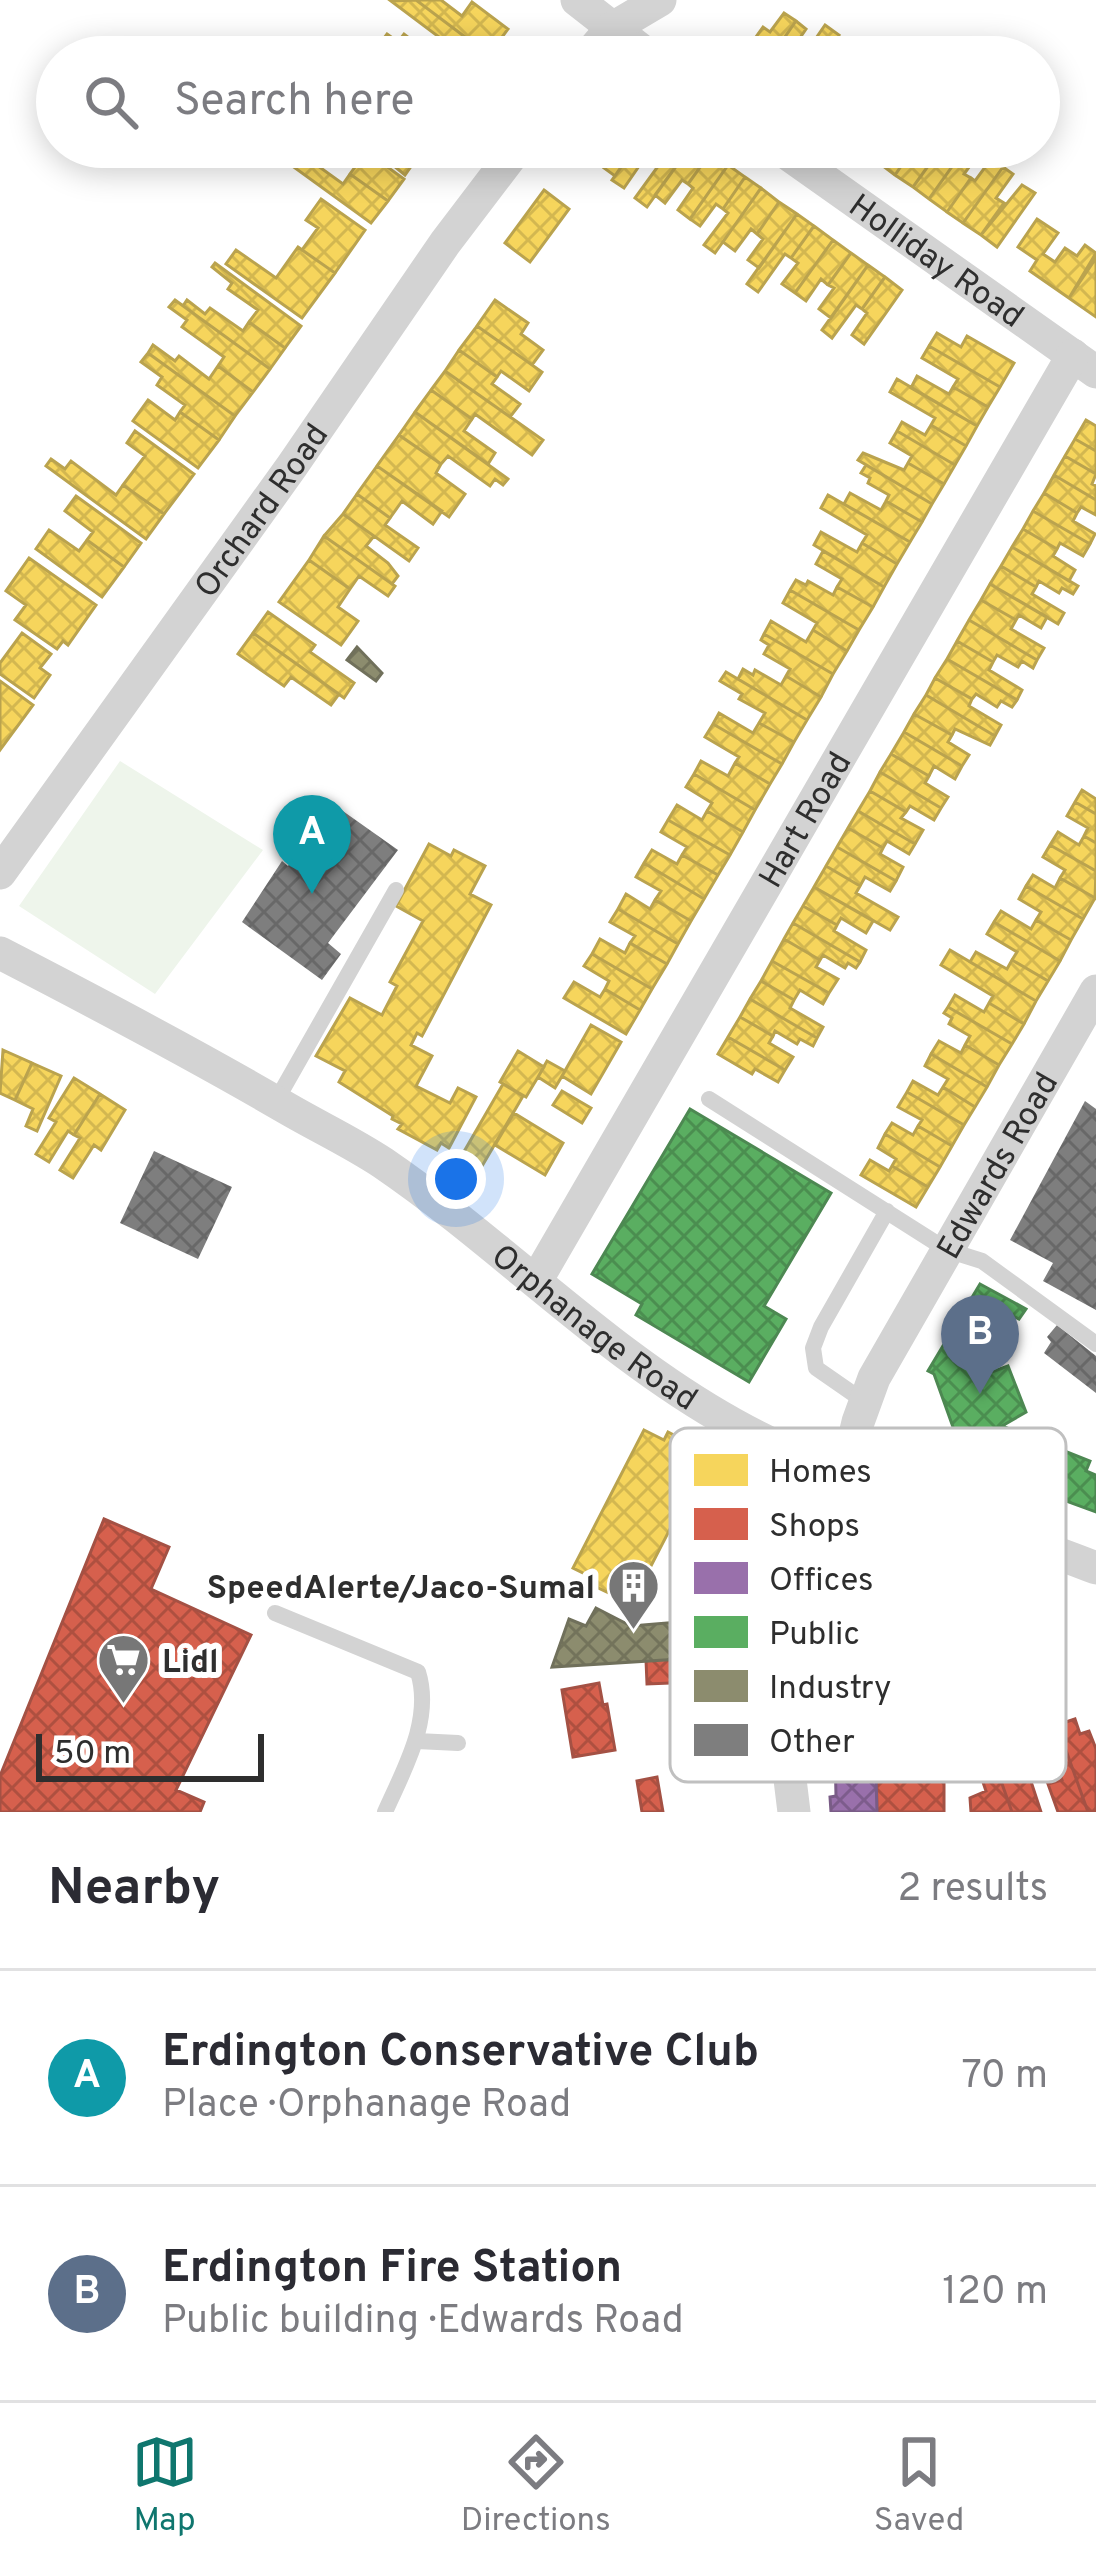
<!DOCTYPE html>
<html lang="en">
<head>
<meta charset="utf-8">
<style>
  body { margin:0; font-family:Overpass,sans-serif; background:#f7f7f7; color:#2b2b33 }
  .scale { position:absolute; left:36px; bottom:30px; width:228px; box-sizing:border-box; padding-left:12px; border:6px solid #2e2e2e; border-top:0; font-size:33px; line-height:42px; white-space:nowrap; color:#2e2e2e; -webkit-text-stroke:9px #fff; paint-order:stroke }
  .you { position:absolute; left:456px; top:1179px; width:42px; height:42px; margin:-30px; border:9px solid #fff; border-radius:50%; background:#1a73e8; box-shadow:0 0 0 18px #1a73e833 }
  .badge { display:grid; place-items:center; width:78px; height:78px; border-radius:50%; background:#0f766e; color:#fff; font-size:39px; font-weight:700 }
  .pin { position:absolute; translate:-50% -99px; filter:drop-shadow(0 3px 6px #0008) }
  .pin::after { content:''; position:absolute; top:63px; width:42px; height:36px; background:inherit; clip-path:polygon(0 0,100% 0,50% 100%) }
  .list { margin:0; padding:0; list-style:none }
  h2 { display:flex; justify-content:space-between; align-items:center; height:156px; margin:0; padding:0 48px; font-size:51px }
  h2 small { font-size:39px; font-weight:400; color:#7c7c81 }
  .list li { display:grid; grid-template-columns:78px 1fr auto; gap:36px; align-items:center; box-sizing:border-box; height:216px; padding:0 48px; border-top:3px solid #e1e1e2 }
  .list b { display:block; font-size:45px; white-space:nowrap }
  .list p { margin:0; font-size:39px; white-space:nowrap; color:#7c7c81 }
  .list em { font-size:39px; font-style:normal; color:#7c7c81 }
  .icon { flex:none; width:66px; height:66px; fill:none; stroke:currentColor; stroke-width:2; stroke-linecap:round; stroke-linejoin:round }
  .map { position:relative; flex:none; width:1096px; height:1812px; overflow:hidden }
  .search { position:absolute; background:#fff; box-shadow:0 6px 30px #0003; left:36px; right:36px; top:36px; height:132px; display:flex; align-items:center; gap:30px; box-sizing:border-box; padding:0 42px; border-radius:66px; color:#7c7c81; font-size:45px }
  .sheet { height:588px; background:#fff }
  nav { display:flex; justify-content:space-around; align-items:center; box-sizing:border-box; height:168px; border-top:3px solid #e1e1e2; background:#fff; font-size:33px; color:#7c7c81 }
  nav a { display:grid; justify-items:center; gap:6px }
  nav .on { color:#0f766e }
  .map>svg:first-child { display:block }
</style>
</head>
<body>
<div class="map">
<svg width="1096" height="1812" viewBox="0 0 1096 1812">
  <defs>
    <pattern id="homes-cross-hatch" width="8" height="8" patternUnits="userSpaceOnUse" patternTransform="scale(3)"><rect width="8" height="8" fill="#f6d55c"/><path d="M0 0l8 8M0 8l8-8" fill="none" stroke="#d3b750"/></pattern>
    <pattern id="shops-cross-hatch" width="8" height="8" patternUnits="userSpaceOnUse" patternTransform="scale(3)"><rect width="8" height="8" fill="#d6604d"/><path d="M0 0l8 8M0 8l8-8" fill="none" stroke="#ae5040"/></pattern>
    <pattern id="offices-cross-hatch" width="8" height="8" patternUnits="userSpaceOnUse" patternTransform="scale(3)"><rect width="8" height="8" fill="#9970ab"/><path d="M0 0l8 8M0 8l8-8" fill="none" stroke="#7d5c8c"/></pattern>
    <pattern id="public-cross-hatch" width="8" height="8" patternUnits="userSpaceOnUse" patternTransform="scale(3)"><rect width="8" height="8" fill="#5aae61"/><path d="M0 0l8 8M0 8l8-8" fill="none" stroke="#4b8e50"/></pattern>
    <pattern id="industry-cross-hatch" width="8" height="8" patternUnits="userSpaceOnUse" patternTransform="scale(3)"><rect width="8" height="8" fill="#8c8c6e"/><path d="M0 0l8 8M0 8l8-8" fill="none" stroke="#73735b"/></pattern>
    <pattern id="building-cross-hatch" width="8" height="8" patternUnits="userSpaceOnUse" patternTransform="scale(3)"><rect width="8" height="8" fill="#7e7e7e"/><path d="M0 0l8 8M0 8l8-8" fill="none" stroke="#686868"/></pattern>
  </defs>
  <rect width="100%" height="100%" fill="#fff"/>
  <path fill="#eef5eb" d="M120,761L263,850L155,994L19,906Z"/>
  <path fill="url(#homes-cross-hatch)" stroke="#baa34e" stroke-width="3" d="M416,0H441L462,16L472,2L508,29L489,55Z
    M416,0L489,55L487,57H447L437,49L443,40L391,1Z
    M784,13L796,21L771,57H735L743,55L763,27L770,32Z
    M796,21L806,29L791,51L797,55L771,57Z
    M825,25L839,35L824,57H803Z
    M387,34L398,42L404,34L417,44L411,52L418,57H393L378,46Z
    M327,147H360L404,179L388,201L350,174L355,167Z
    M371,147H414L421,152L405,175Z
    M619,147H635L615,176L604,168Z
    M635,147H663L654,161L646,156L624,188L612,180Z
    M663,147H690L647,207L635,198L659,165L654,161Z
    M690,147H703L711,152L688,184L682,180L665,203L655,195Z
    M864,147H890L879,163L861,151Z
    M890,147H914L895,175L879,163Z
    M914,147H929L936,155L913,187L895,175Z
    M947,147H966L929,199L913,187L936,155L940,157Z
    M966,147H976L980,152L964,174L971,178L947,212L929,199Z
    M293,148L343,184L350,174L388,201L371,223L284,160Z
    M711,152L728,165L690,219L678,210L693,188L688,184Z
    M991,159L1003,167L963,223L947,212L971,178L975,181Z
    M728,165L745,177L723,209L716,204L700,226L690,219Z
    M1003,167L1013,174L996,198L1004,203L981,235L963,223Z
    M745,177L761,188L715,253L704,245L728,213L723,209Z
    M1022,185L1035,193L997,247L981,235Z
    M761,188L779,202L757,234L751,229L735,251L723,242Z
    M544,190L569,209L530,262L505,243Z
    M321,199L365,230L335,273L302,250L318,228L306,220Z
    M779,202L797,214L759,268L748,260L763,239L757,234Z
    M797,214L814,226L791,258L785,254L758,292L747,284Z
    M1037,219L1058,233L1043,254L1055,262L1065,248L1077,256L1085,245L1096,253L1069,298L1030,271L1037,260L1018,247Z
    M814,226L833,240L795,293L782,284L798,263L791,258Z
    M833,240L851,253L828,285L821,279L806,301L795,293Z
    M298,247L335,273L302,318L226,264L236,250L276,278Z
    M851,253L868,265L831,318L819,309L834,288L828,285Z
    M1096,258V317L1069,298Z
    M215,263L301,326L285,348L249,322L258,310L228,289L232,283L212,267Z
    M868,265L885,277L862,309L856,305L832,338L822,330Z
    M885,277L902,290L864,344L852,335L867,313L862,309Z
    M175,300L270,369L253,392L218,366L224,357L182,327L187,320L169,307Z
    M187,300L205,314L210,308L243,331L249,322L285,348L270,369L183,306Z
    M495,300L528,323L521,334L543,350L532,365L477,326Z
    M477,326L542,372L529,391L501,371L497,377L459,350Z
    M937,333L961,347L967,336L1014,363L1000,387L929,346Z
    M153,345L175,361L179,356L209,379L218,366L253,392L235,416L148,353Z
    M929,346L1000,387L988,407L953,387L958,379L922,358Z
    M459,350L497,377L492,384L520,404L510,417L445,371Z
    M148,353L235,416L219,440L180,412L185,405L157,385L162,377L141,362Z
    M445,371L543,440L532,455L475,414L472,419L431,390Z
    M917,376L949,394L953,387L988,407L977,426L911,388Z
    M897,379L977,426L966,446L931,425L935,418L890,392Z
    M431,390L472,419L464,431L495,453L488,464L415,412Z
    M148,400L175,420L180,412L219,440L198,468L133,421Z
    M415,412L508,479L503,485L495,479L490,486L448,456L441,464L399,435Z
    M1086,420L1096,426V451L1075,439Z
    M902,422L925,435L931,425L966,446L955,465L897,431Z
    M135,431L194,474L164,514L123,485L145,456L127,443Z
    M897,431L955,465L944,484L908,463L912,456L890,443Z
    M399,435L441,464L436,473L465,494L449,517L377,466Z
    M1075,439L1096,451V474L1065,456Z
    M863,453L904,470L908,463L944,484L932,504L858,460Z
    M1065,456L1096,474L1092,484L1096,486V500L1054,475Z
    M51,459L65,469L71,461L116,495L123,485L164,514L146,539L46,466Z
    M866,465L932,504L922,522L886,501L889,495L868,483L870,478L861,473Z
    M377,466L442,511L433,524L402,501L390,518L357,494Z
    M1054,475L1096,500V515L1081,507L1077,513L1044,493Z
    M850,493L881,510L886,501L922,522L910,542L844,504Z
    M1044,493L1077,513L1073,521L1095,534L1090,544L1033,511Z
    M357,494L390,518L385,525L418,548L409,561L343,514Z
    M828,495L910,542L897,564L862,543L867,535L821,508Z
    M76,496L141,543L124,567L87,540L93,532L65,511Z
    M1033,511L1090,544L1083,556L1060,543L1057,549L1023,529Z
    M343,514L374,536L366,546L388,563L398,576L392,584L324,536Z
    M1023,529L1057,549L1053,556L1075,570L1069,581L1012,547Z
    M49,530L79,551L87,540L124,567L102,597L36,549Z
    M821,532L857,552L862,543L897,564L884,587L814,545Z
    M324,536L395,586L388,596L359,576L350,589L309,560Z
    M1012,547L1078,586L1073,594L1062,588L1059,593L1039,581L1036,587L1001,566Z
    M823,551L884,587L873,607L837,587L842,579L816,564Z
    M29,558L96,605L68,645L63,641L57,649L15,620L26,605L6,591Z
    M309,560L350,589L338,607L358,621L341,645L279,602Z
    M1001,566L1036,587L1032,594L1064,613L1058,624L990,584Z
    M796,580L806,585L808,581L833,595L837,587L873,607L859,630L790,590Z
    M990,584L1047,617L1041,628L1019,615L1016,620L981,600Z
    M790,590L859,630L847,651L813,630L817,623L783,603Z
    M981,600L1016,620L1011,629L1044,648L1037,660L969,620Z
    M268,612L315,645L310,652L354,683L344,698L253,633Z
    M969,620L1037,660L1033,668L1022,661L1018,667L997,655L993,662L957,641Z
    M771,621L806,642L813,630L847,651L833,674L764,634Z
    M22,633L51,654L40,668L50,675L34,698L0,674V663Z
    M253,633L339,694L331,705L291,677L284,686L238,654Z
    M764,634L833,674L821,697L786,676L790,669L764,654L769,645L761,640Z
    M957,641L993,662L989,670L1022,690L1017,700L947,659Z
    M947,659L1017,700L1012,707L1001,701L997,707L976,694L972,699L935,678Z
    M743,669L753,675L755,670L781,685L786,676L821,697L807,720L738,679Z
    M726,672L807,720L794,742L759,723L765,713L739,699L742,694L720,681Z
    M935,678L972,699L969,706L1001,725L995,736L926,695Z
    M0,681L33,705L0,750Z
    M926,695L995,736L990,745L955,729L952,735L914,714Z
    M719,713L753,733L759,723L794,742L782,764L713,724Z
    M914,714L952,735L948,742L969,755L962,766L904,732Z
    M713,724L782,764L770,784L735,763L739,757L705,737Z
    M904,732L962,766L955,779L934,766L929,776L891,754Z
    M891,754L929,776L925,783L948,797L941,808L880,772Z
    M701,761L728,776L735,763L770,784L755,810L694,774Z
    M880,772L941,808L934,820L910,806L906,812L870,791Z
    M694,774L755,810L743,832L707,811L712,803L686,787Z
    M1082,790L1096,799V814L1075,802Z
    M870,791L906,812L901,818L923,830L915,844L858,811Z
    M1075,802L1096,814V843L1084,836L1088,828L1067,816Z
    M677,805L702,820L707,811L743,832L730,855L668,820Z
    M858,811L915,844L909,854L887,841L883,848L848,828Z
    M668,820L730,855L718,875L682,855L687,847L661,832Z
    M848,828L883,848L880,854L903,867L896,881L837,847Z
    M1058,832L1079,845L1084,836L1096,843V871L1050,845Z
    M429,844L451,856L454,850L485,866L470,894L491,905L422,1036L417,1033L411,1045L432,1056L416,1086L450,1103L458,1088L476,1097L449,1148L441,1143L437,1150L398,1129L402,1124L392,1119L393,1116L339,1082L345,1071L316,1056L350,998L382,1015L397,986L390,982L423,921L396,906Z
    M1050,845L1096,871L1095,898L1060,878L1065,870L1043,857Z
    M837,847L896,881L890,891L865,877L860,886L826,866Z
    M652,850L677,864L682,855L718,875L704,899L644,863Z
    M644,863L704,899L691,921L655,900L661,891L636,877Z
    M826,866L860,886L856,893L898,917L890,930L814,887Z
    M1033,875L1055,888L1060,878L1095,898L1083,919L1026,886Z
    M1026,886L1083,919L1071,940L1036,920L1041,912L1019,899Z
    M814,887L873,921L866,933L841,918L837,925L803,906Z
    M626,894L650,909L655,900L691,921L678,944L618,909Z
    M803,906L837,925L834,931L866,950L860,962L793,923Z
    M618,909L678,944L667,964L630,943L635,936L610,922Z
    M1001,911L1031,929L1036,920L1071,940L1060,961L994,922Z
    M994,922L1060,961L1048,981L1012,960L1017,952L987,934Z
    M793,923L860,962L856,968L848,963L845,968L823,955L820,960L784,939Z
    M600,939L625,953L630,943L667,964L652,989L592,954Z
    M784,939L820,960L816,967L838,979L829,993L772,961Z
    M950,950L1036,1001L1024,1024L989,1003L993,996L941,965Z
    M976,952L1007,969L1012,960L1048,981L1036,1001L970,962Z
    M592,954L652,989L640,1010L605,989L609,981L584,966Z
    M772,961L829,993L823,1004L800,990L794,1000L761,981Z
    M761,981L794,1000L790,1008L823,1027L817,1038L750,999Z
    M574,982L600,997L605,989L640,1010L626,1034L564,998Z
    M955,995L984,1012L989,1003L1024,1024L1012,1044L948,1007Z
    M750,999L817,1038L813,1046L800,1039L797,1044L775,1031L773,1036L740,1017Z
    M948,1007L1012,1044L999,1065L965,1045L970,1036L949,1024L952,1018L944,1013Z
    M740,1017L773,1036L769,1043L793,1057L785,1070L728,1037Z
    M591,1025L621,1042L591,1094L562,1076Z
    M728,1037L785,1070L778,1082L755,1069L752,1074L718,1054Z
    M939,1041L961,1053L965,1045L999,1065L987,1087L931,1054Z
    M3,1050L32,1063L15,1100L0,1093Z
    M518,1051L544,1067L526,1097L500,1082Z
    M931,1054L987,1087L975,1107L943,1087L948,1079L925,1066Z
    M547,1061L565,1071L555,1088L538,1077Z
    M32,1063L61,1076L37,1131L26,1126L33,1109L15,1100Z
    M74,1078L100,1094L74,1135L68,1131L49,1162L36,1154L56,1122L49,1118Z
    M913,1081L938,1095L943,1087L975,1107L964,1125L907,1092Z
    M503,1084L523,1096L478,1173L458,1162Z
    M562,1091L591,1108L582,1123L553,1105Z
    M907,1092L964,1125L952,1146L918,1126L922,1120L898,1107Z
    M100,1094L125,1110L101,1150L94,1145L73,1178L60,1170L80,1138L74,1135Z
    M514,1113L563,1143L545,1175L495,1145Z
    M892,1123L913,1135L918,1126L952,1146L940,1167L885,1134Z
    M885,1134L940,1167L928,1187L892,1166L896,1159L878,1148Z
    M870,1160L889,1171L892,1166L928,1187L916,1207L861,1175Z
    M644,1430L664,1440L668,1432L689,1443L685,1451L705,1461L634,1599L614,1588L611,1594L590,1584L593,1578L573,1568Z"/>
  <path fill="url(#shops-cross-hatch)" stroke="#a45144" stroke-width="3" d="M104,1519L169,1547L151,1589L251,1635L176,1790L204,1802L200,1812H0V1776Z
    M743,1655L746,1680L647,1684L646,1660Z
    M599,1683L603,1705L607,1704L615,1750L573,1757L562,1690Z
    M1075,1719L1080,1734L1089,1731L1096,1749V1812H1088L1057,1725Z
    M1057,1725L1088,1812H1058L1048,1784L1062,1780L1044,1729Z
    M1008,1744L1012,1758L1022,1754L1041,1812H1012L990,1750Z
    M990,1750L1012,1812H971L970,1798L986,1791L974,1756Z
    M921,1751V1773H944V1812H877L876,1752Z
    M657,1777L663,1812H642L637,1781Z"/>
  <path fill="url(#offices-cross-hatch)" stroke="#795c86" stroke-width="3" d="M835,1753H865V1778H876L877,1812H831L830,1797L836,1796Z"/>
  <path fill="url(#public-cross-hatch)" stroke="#4d8852" stroke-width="3" d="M690,1109L831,1193L764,1306L786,1319L749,1382L636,1315L642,1304L592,1274Z
    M980,1284L1026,1309L1019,1319L1015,1317L979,1373L981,1376L1008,1366L1026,1412L1002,1426L1090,1461L1086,1471L1096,1475V1512L960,1462L963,1455L934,1374L928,1371Z"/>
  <path fill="url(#industry-cross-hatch)" stroke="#70705b" stroke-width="3" d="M357,647L382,673L376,681L347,660Z
    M596,1608L631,1626L702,1620L705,1639L680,1638V1659L552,1667L569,1619L586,1626Z"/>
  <path fill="url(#building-cross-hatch)" d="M340,809L398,850L328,943L341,954L322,980L242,922L282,861L288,866L310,835L318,841Z
    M1085,1101L1096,1109V1310L1043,1281L1053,1263L1010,1240Z
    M154,1151L232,1187L198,1259L120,1223Z
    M1057,1325L1096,1356V1393L1044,1353L1051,1342L1047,1337Z"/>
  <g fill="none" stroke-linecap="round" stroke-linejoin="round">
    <path stroke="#d3d3d3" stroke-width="16" d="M709,1099L947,1250L982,1261L1096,1344
      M276,1101L396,890
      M865,1402L816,1368L813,1348L821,1327L887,1211
      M700,1507L791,1546
      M275,1613L418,1672C433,1720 404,1769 385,1812
      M417,1741L458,1743"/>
    <g stroke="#d3d3d3" stroke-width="33">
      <path d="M577,0L650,57"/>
      <path d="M587,57L611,29L660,0"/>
      <path id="s1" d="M778,147L1096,372"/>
      <path id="s2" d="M0,873L292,466L445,243L518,147"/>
      <path id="s3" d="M0,953C97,1003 194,1054 288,1109C319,1127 353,1143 383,1163C503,1245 605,1353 733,1424C846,1487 975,1520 1096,1568"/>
      <path id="s4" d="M536,1281L1073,355"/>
      <path id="s5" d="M845,1476L858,1422L874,1378L1096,991"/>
      <path d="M794,1812L776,1665L779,1617L807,1464"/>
    </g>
  </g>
  <defs>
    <symbol id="building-pin" viewBox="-11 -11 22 30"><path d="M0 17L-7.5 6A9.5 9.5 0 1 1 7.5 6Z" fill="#777" stroke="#fff"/><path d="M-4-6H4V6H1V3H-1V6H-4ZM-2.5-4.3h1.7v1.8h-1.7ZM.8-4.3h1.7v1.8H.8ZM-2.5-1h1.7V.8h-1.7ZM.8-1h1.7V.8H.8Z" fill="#fff"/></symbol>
    <symbol id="supermarket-pin" viewBox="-11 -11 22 30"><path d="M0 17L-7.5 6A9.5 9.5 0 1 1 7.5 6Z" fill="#777" stroke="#fff"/><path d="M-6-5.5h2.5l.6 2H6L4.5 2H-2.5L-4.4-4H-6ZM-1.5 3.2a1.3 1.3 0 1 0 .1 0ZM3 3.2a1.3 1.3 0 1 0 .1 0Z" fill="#fff"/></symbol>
  </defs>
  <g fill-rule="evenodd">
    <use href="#building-pin" x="604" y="1556" width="59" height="81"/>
    <use href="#supermarket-pin" x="94" y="1630" width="59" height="81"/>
  </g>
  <g text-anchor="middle" stroke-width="12" stroke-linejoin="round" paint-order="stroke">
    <g font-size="33" fill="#2e2e2e" stroke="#fff">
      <text dy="12" stroke="none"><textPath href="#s1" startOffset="195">Holliday Road</textPath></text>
      <text dy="12" stroke="none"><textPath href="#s2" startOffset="447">Orchard Road</textPath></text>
      <text dy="12" stroke="none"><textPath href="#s4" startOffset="534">Hart Road</textPath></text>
      <text dy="12" stroke="none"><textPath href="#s5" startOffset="348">Edwards Road</textPath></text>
      <text dy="12" stroke="none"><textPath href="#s3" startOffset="705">Orphanage Road</textPath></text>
    </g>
    <g font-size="33" font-weight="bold" fill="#2e2e2e" stroke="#fff" text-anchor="end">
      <text x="595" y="1598">SpeedAlerte/Jaco-Sumal</text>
      <text x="162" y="1672" text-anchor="start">Lidl</text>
    </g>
  </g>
  <rect x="670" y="1428" width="396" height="354" rx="18" fill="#fff" stroke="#c0c0c0" stroke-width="3"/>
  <rect x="694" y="1454" width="54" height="32" fill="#f6d55c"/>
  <rect x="694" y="1508" width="54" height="32" fill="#d6604d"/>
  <rect x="694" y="1562" width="54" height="32" fill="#9970ab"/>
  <rect x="694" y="1616" width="54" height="32" fill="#5aae61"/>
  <rect x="694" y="1670" width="54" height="32" fill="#8c8c6e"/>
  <rect x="694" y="1724" width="54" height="32" fill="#7e7e7e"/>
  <g font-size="33" fill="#2e2e2e">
    <text x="769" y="1482">Homes</text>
    <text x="769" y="1536">Shops</text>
    <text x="769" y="1590">Offices</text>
    <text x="769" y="1644">Public</text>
    <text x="769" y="1698">Industry</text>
    <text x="769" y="1752">Other</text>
  </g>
</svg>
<div class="scale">50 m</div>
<div class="you"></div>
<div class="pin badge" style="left:312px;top:894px;background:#0f9aa8">A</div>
<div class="pin badge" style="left:980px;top:1394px;background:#5c6f8a">B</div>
<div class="search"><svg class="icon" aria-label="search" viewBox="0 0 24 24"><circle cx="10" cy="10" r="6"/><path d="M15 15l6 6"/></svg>Search here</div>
</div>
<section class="sheet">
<h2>Nearby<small>2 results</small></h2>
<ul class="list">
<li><span class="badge" style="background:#0f9aa8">A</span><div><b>Erdington Conservative Club</b><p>Place · Orphanage Road</p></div><em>70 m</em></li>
<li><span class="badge" style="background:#5c6f8a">B</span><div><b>Erdington Fire Station</b><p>Public building · Edwards Road</p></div><em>120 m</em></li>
</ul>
</section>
<nav>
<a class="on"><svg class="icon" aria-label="map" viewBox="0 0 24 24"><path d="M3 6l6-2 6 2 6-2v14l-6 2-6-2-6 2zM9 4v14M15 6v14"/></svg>Map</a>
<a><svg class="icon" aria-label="directions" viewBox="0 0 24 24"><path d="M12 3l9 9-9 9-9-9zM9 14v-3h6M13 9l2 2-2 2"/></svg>Directions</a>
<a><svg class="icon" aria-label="saved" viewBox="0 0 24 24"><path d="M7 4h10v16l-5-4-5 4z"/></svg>Saved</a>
</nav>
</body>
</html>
